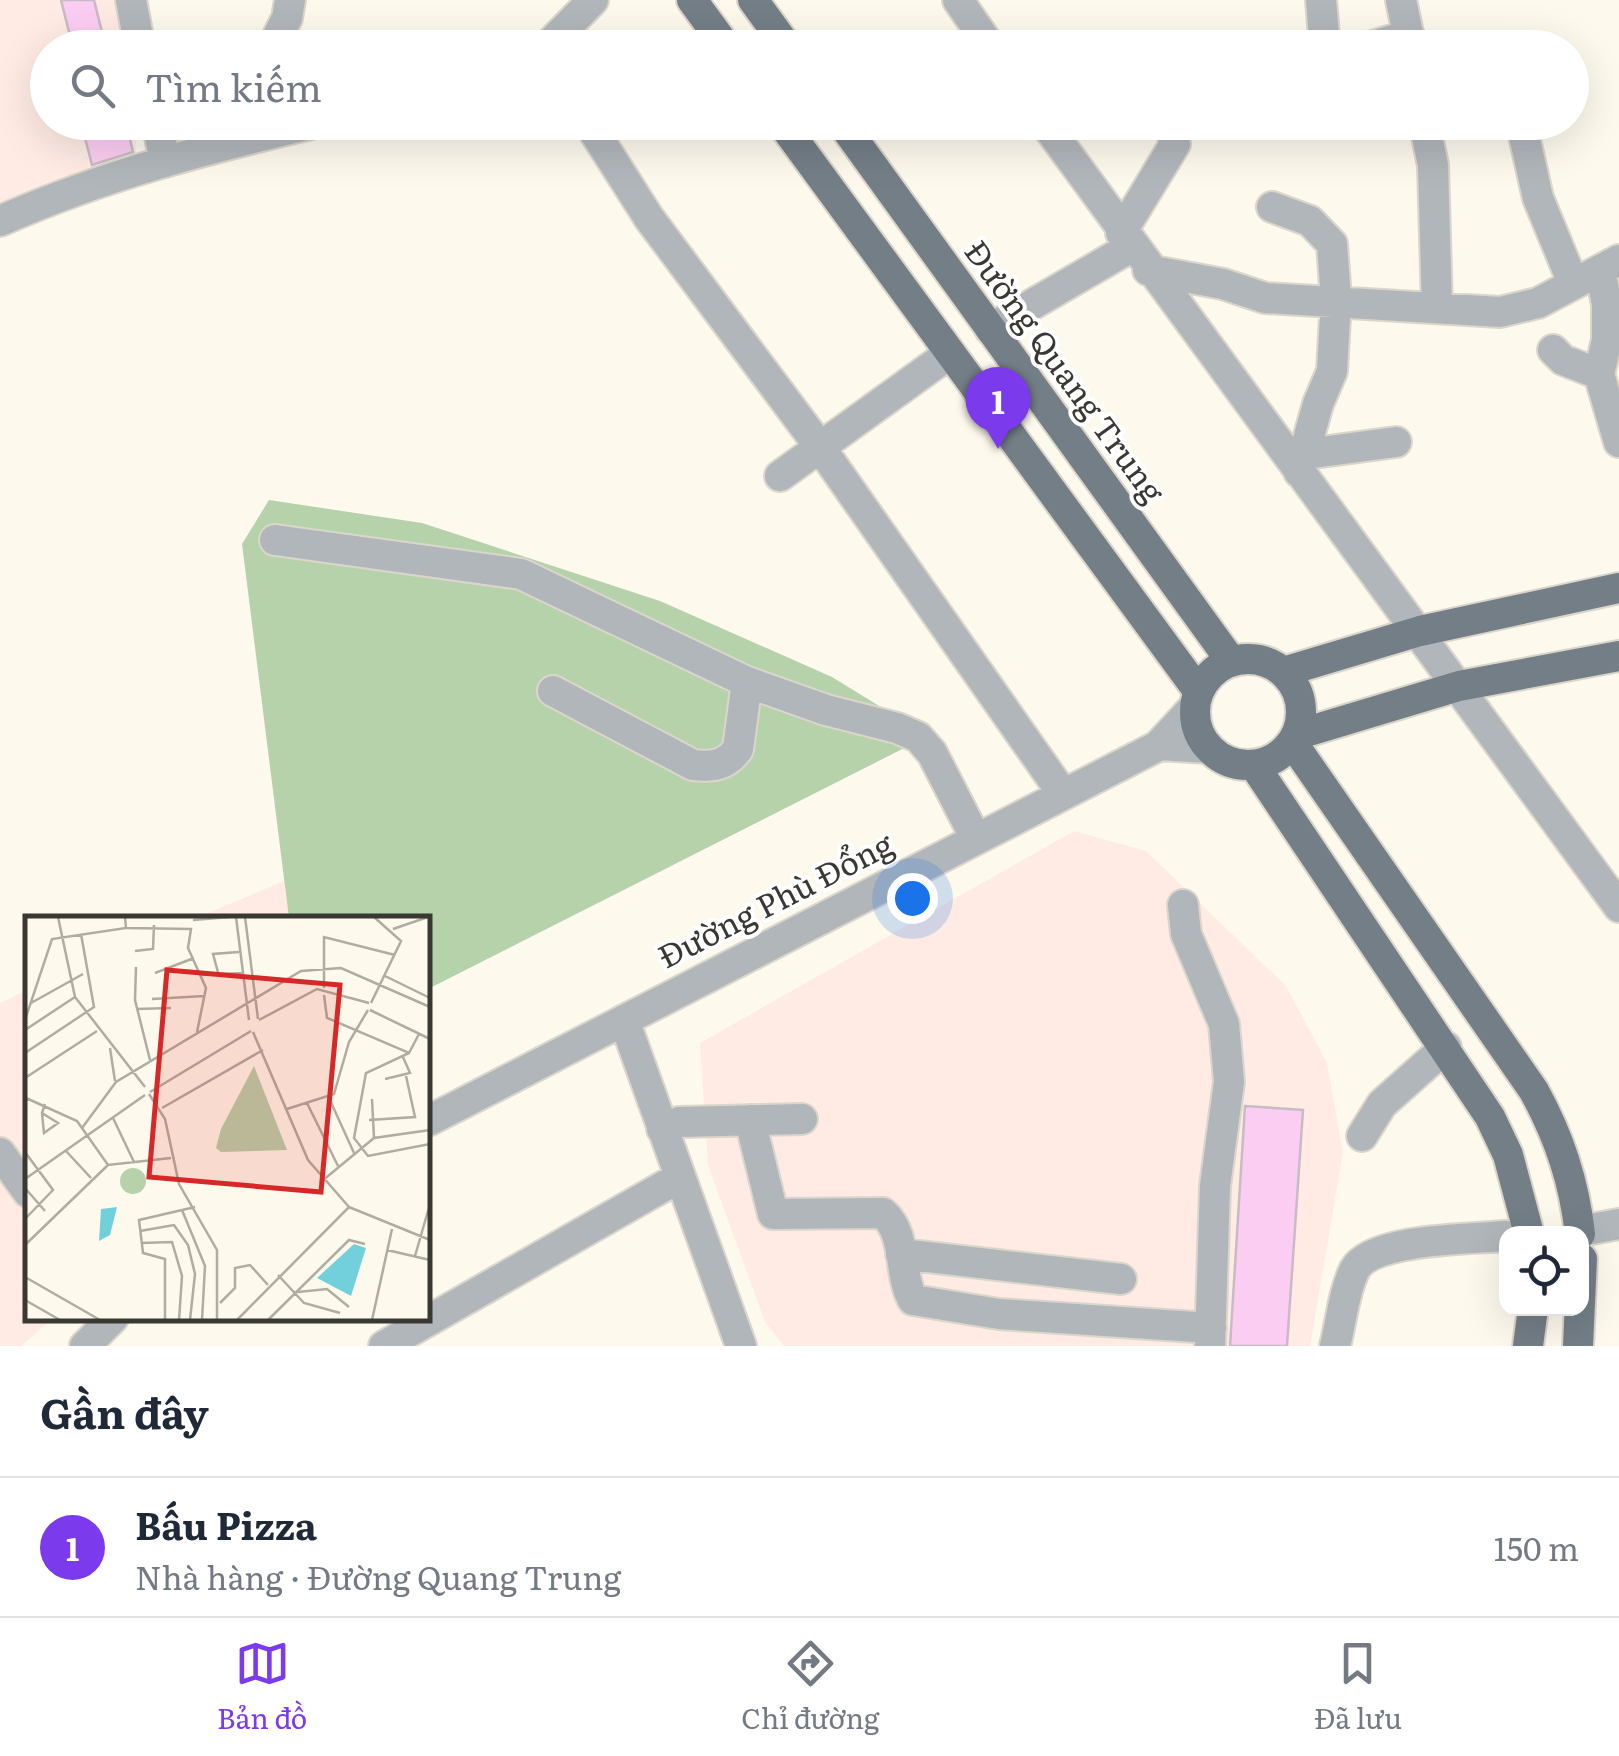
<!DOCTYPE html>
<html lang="vi">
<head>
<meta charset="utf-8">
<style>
  body { margin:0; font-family:Literata,serif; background:#f2f2f3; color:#1f2937 }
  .controls { position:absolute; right:30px; bottom:30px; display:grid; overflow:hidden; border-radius:20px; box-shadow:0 10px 40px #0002 }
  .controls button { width:90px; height:90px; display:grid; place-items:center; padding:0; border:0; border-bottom:2px solid #e0e1e3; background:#fff; color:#1f2937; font:50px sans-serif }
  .you { position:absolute; left:912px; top:898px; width:35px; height:35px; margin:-25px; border:8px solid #fff; border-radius:50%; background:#1a73e8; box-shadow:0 0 0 15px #1a73e833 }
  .badge { display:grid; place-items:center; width:65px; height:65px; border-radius:50%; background:#7c3aed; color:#fff; font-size:32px; font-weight:700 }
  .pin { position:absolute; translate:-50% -82px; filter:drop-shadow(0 2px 5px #0008) }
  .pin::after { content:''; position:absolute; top:52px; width:35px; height:30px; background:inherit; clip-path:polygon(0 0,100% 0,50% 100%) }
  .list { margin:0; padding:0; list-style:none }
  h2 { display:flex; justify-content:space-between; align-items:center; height:130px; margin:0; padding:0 40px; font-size:42px }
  h2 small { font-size:32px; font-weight:400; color:#747a83 }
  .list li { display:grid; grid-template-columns:65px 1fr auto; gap:30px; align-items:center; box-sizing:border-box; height:140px; padding:0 40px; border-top:2px solid #e0e1e3 }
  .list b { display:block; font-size:38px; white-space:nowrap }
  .list p { margin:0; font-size:32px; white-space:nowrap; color:#747a83 }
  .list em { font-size:32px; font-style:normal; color:#747a83 }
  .icon { flex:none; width:55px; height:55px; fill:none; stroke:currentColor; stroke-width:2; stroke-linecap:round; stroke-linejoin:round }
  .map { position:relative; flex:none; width:1619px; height:1346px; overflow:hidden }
  .search { position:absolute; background:#fff; box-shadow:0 10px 40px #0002; left:30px; right:30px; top:30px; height:110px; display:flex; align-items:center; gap:25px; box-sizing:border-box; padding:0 35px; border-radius:55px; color:#747a83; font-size:38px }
  .sheet { height:270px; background:#fff }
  nav { display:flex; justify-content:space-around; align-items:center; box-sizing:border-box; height:140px; border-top:2px solid #e0e1e3; background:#fff; font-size:28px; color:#747a83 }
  nav a { display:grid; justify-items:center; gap:5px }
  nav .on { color:#7c3aed }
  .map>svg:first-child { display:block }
</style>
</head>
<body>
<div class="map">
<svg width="1619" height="1346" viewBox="0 0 1619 1346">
  <rect width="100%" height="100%" fill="#fef9ed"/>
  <path fill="#ffebe4" d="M0,0H120L131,47L48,48V122L136,123V164L0,213Z
    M1074,831L1146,851L1286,986L1327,1063L1343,1153L1310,1346H784L765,1322L708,1165L700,1043Z
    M284,881L289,918H196Z
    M27,990L28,1318L52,1319L21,1346H0V1003Z"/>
  <path fill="#b6d2aa" d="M269,500L422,523L660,601L832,677L928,736L428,989V918H289L242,544Z"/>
  <path fill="#fccdf3" stroke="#c8bbc6" stroke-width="2.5" d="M61,0H94L106,48H73Z
    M93,122H126L133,152L92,165L85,138L96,135Z
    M1245,1106L1303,1110L1287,1346H1230Z"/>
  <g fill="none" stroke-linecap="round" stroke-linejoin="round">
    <defs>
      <path id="minor" d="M131,0L140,48
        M958,0L991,48
        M1321,0L1325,48
        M1401,0L1411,48
        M272,48L287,18L290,0
        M546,48L593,0
        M1366,48L1409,35
        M157,122L165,162
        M588,122L649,218L820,447L1063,794
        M1044,122L1619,907
        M1424,122L1433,165L1437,308
        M1521,122L1538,198L1573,283
        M1272,207L1310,221L1332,244L1336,299L1332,371L1318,404L1299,472
        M0,221C101,176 212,147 320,122
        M1121,233L1175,144L1169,122
        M1148,270L1223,284L1265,298L1500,312L1538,303L1619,260
        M1600,270L1607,304V340L1599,374L1619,442
        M990,329L1131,247
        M1553,350L1563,360L1599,374
        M1306,454L1396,442
        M780,476L949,354
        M275,540L521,574L747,682L826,710L897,728L918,737L932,753L975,837
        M553,691L693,765C712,767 726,766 738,749L747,682
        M1159,745L1209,748
        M1183,905L1186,934L1224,1024L1229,1082L1215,1186L1210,1346
        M624,1020L741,1346
        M750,1120L773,1214L883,1213C908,1235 898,1274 913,1300L999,1314L1211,1328
        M428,1121L1158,746L1195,706
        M662,1129L679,1122L802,1119
        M1362,1136L1382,1104L1446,1047
        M0,1153L28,1192
        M1580,1231L1619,1224
        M901,1254L1121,1279
        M85,1346L113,1318
        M384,1346L680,1177
        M1335,1346C1341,1323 1344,1290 1355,1269C1373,1238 1473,1239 1506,1236"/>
      <path id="major" d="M692,0L727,48
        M753,0L788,48
        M781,122L1199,692
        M841,122L1231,661
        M1195 712a53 53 0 1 1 106 0a53 53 0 1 1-106 0Z
        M1283,672L1420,631L1619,588
        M1296,735L1459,686L1619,656
        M1292,742L1534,1091C1559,1137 1574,1181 1580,1234
        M1254,765L1490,1117L1508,1155L1529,1234
        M1528,1346L1533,1308
        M1578,1346L1582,1259"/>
    </defs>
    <use href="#minor" stroke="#dbd6cb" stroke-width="34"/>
    <use href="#major" stroke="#dbd6cb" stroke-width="34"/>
    <use href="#minor" stroke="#b1b6bb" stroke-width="30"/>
    <use href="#major" stroke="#747e87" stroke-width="30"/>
  </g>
  <g text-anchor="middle" stroke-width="8" stroke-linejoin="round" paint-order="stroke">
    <g font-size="32" fill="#3a3832" stroke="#fff">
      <text transform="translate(1064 372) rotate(54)" y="11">Đường Quang Trung</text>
      <text transform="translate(776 901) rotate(-27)" y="11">Đường Phù Đổng</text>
    </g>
  </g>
  <g transform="translate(25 916)">
    <rect width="405" height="405" fill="#fef9ed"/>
    <path d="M229,150L262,234L196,236L191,232L196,213ZM95 265a13 13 0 1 1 26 0a13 13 0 1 1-26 0Z" fill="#b6d2aa"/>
    <path d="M92,291L85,319L74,325L76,293ZM329,328L341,332L326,380L292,362Z" fill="#72d0dc"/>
    <path fill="none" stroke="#b0aca2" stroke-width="2.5" d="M33,1L50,81L120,171M211,1L224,104M220,1L233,103M168,4L205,1M101,12L166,13L163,32L181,72L172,116M368,13L403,1M110,35L128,33L129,9M111,51L110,84L125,144M130,57L169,42M176,59L217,57M194,60L188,38L214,36M360,60L405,82M299,72V21L370,39M299,79L302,102L384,137L394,118M127,83L179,80M6,87L58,58M346,87L376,25L349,1M112,93L146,92M345,94L405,123M0,104L27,23L101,12L100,1M234,104L292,73L344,87M0,114L50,81M228,116L283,244L324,291M85,132L90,165M0,137L69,91L56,18M384,137L341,157L329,222L343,240L405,228M0,162L72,115M360,163L385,157L378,141M125,176L226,115M124,178L140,203L154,268L192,334V404M1,182L52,205L83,249L146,242M304,182L329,237M347,183L349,222M282,187L313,250M137,192L238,134M262,193L309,178L324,126L343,94M17,197L33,207L19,217L17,197L20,188M88,202L109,246M344,204L390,201L381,160M57,212L91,166L276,55L316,52L405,91M0,235L1,182M41,235L66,262M0,236L28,274L0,303M0,263L120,179M297,265L349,222L405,214M0,272L20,295M157,294L180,350L177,404M115,315L149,309L163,329L170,358L165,404M116,327L147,326L157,360L154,404M0,329L83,249M362,334L405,344M390,340L405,288M253,359L279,387L315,397M0,361L75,404M273,376L302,373L324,391M0,384L35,404M195,387L210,372V352L225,349L243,369M140,404V343L118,337L114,304L170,291M212,404L324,291L405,324M243,404L324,324L340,328M347,404L367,313"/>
    <path fill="#d62828" fill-opacity="0.15" stroke="#d62828" stroke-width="5" d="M142,54L315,69L296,276L124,261Z"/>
    <rect width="405" height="405" fill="none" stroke="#3a3832" stroke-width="5"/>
  </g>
</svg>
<div class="controls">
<button><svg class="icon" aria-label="locate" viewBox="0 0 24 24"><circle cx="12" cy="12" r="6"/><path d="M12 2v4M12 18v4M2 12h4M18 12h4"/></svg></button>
</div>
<div class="you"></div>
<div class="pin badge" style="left:998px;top:449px">1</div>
<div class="search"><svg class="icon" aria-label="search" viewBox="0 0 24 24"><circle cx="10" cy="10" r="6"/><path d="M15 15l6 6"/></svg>Tìm kiếm</div>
</div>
<section class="sheet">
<h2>Gần đây<small></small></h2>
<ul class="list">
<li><span class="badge">1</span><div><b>Bấu Pizza</b><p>Nhà hàng · Đường Quang Trung</p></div><em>150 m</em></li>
</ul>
</section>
<nav>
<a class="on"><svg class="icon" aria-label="map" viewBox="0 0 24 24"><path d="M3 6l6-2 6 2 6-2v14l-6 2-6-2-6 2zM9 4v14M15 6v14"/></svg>Bản đồ</a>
<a><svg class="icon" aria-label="directions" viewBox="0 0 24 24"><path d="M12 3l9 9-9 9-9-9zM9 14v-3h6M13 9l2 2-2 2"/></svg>Chỉ đường</a>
<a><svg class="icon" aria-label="saved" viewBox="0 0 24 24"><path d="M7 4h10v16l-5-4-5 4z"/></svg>Đã lưu</a>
</nav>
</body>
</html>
